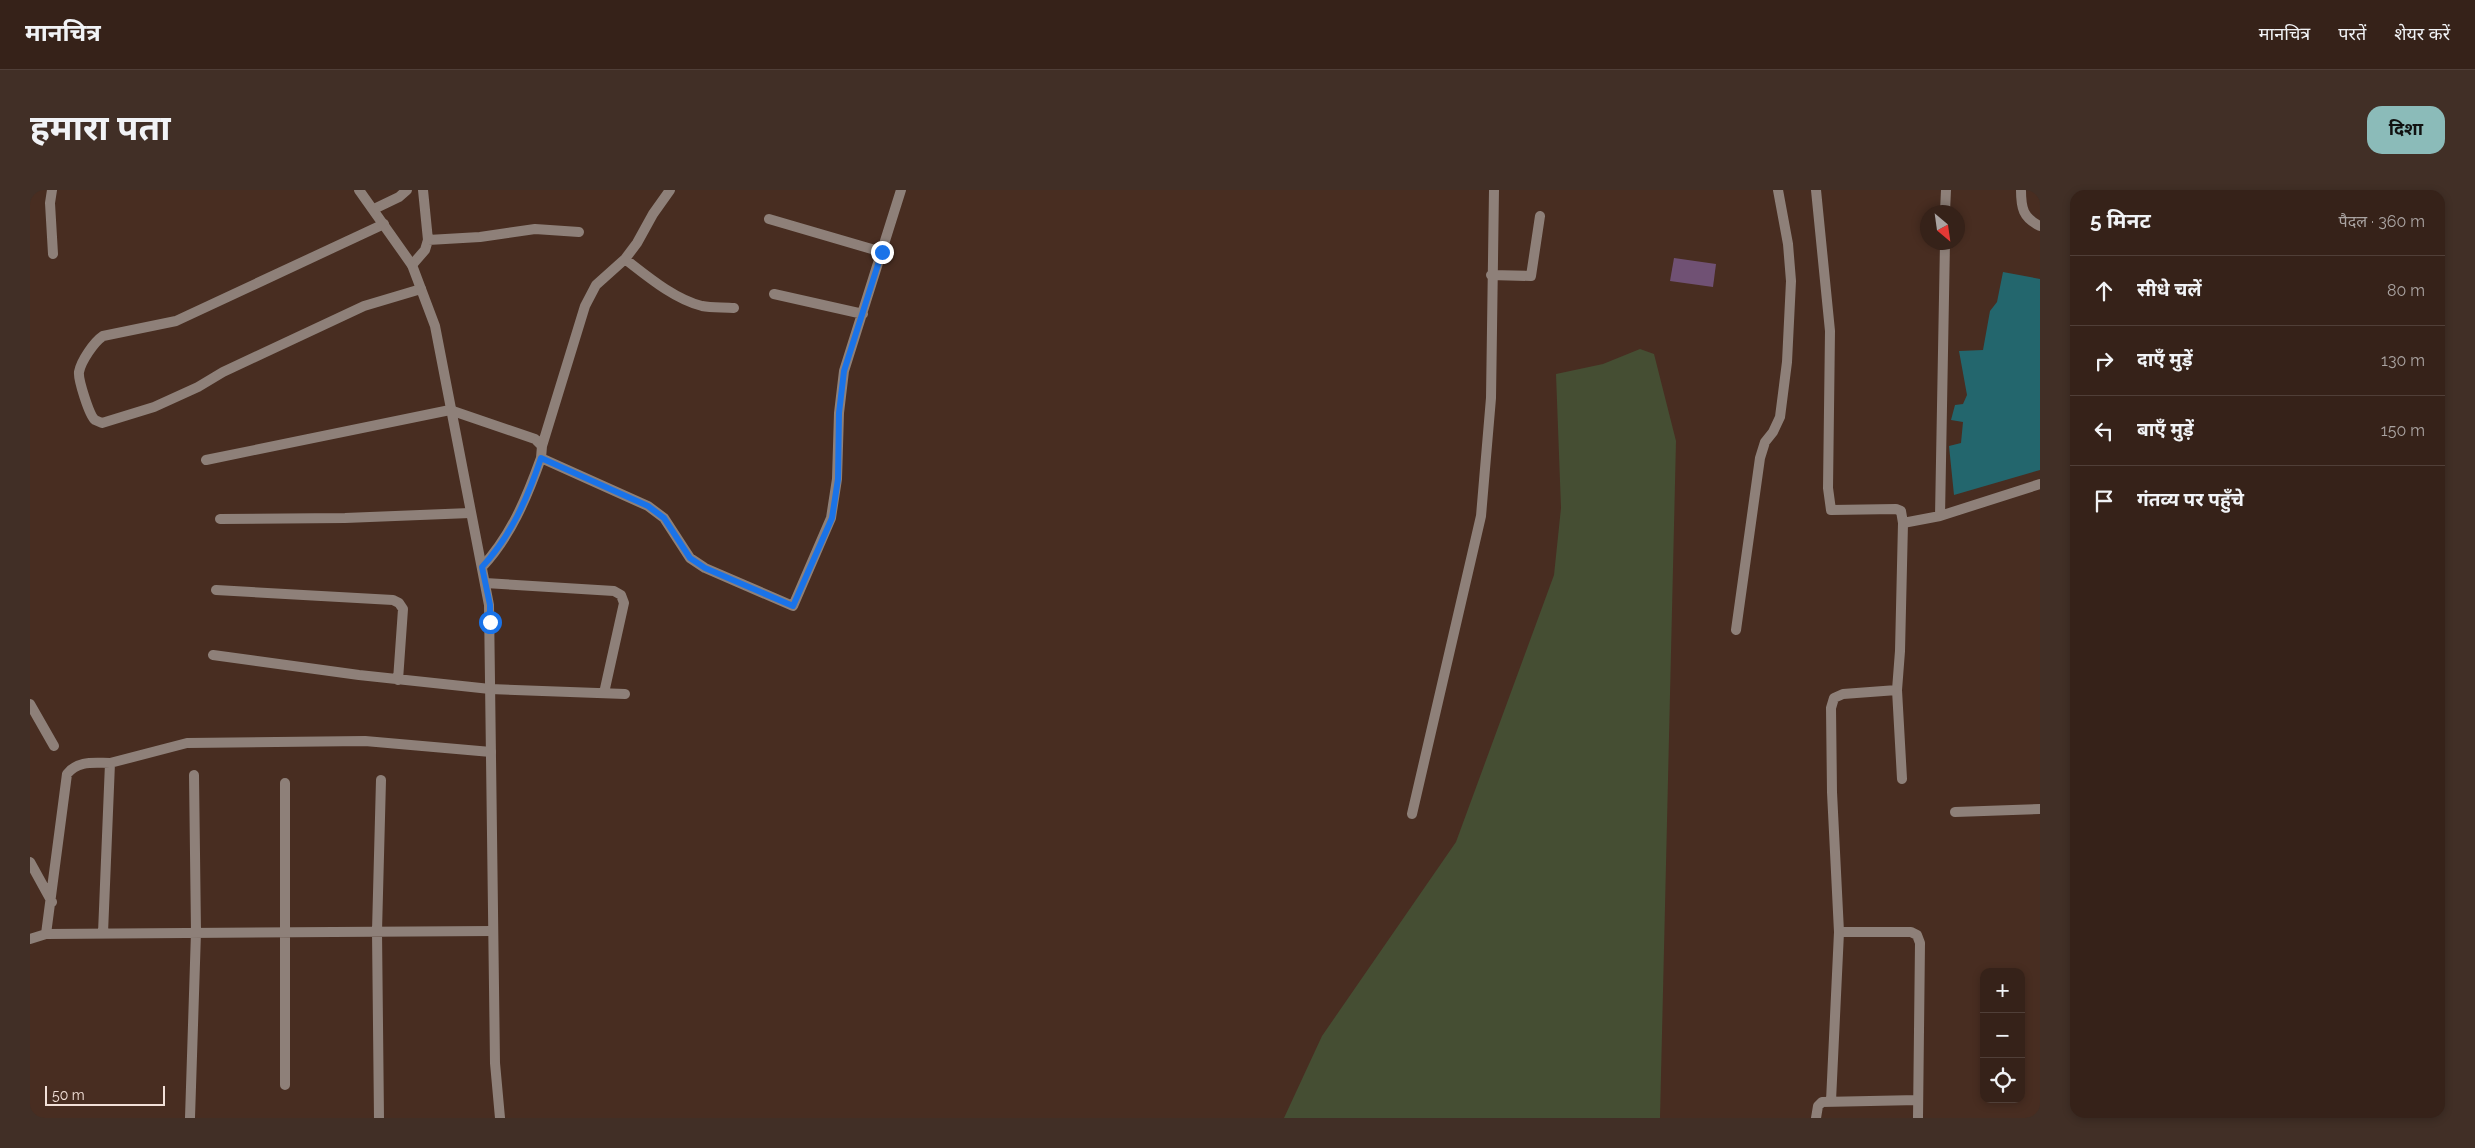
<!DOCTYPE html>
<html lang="hi">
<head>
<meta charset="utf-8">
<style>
  body { margin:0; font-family:Raleway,"Noto Sans Devanagari",sans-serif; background:#412f26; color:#f1f3f6 }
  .controls { position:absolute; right:15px; bottom:15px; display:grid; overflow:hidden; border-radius:10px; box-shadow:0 2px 8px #0003 }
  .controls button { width:45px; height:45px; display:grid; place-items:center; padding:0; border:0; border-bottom:1px solid #503f38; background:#362219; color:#f1f3f6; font:25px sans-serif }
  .compass { position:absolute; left:1890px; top:15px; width:45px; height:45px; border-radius:50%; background:#362219; box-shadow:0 2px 8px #0003; rotate:151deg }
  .scale { position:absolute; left:15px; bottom:12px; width:120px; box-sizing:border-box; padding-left:5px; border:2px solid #f2e0d8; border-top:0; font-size:14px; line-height:18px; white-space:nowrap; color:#f2e0d8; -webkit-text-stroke:4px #482d21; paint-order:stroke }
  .stop { position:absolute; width:15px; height:15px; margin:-11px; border:4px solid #1a73e8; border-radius:50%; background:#fff }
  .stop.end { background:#1a73e8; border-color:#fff; box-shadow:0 1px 5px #0008 }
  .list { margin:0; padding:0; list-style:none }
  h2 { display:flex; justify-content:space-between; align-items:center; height:65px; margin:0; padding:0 20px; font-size:21px }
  h2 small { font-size:16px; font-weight:400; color:#aaa4a2 }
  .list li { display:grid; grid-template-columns:32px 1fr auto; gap:15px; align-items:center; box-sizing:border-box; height:70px; padding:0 20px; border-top:1px solid #503f38 }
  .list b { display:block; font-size:19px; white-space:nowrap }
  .list em { font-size:16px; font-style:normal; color:#aaa4a2 }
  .icon { flex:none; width:28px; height:28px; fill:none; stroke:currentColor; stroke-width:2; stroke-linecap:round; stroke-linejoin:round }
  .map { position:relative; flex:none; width:2010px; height:928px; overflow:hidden; border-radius:15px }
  header { display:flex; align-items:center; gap:30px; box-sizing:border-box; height:70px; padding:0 25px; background:#362219; border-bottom:1px solid #503f38 }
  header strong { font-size:24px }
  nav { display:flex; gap:28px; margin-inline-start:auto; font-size:18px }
  .intro { display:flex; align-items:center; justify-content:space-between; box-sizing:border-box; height:120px; padding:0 30px }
  h1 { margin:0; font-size:35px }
  .button { padding:12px 22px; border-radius:15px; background:#8bbbb9; color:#111; font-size:18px; font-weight:700 }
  main { display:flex; gap:30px; padding:0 30px }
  aside { flex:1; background:#362219; border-radius:15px; box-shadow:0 2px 8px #0003 }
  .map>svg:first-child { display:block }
</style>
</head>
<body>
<header>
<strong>मानचित्र</strong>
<nav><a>मानचित्र</a><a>परतें</a><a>शेयर करें</a></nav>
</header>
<div class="intro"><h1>हमारा पता</h1><a class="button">दिशा</a></div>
<main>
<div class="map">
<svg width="2010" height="928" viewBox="0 0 2010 928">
  <rect width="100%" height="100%" fill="#482d21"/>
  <path fill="#454e33" d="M1610,159L1624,164L1646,251L1630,928H1254L1292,846L1426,652L1524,385L1531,318L1526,184L1573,174Z"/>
  <path fill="#23666d" d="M1973,82L2010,89V280L1924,305L1919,256L1931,253L1933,232L1921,230L1925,215L1933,214L1937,205L1929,161L1953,160L1960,121L1967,112Z"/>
  <path fill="#705174" d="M1644,68L1686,74L1683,97L1640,91Z"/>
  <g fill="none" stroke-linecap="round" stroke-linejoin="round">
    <path stroke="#8e8079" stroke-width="10" d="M22,0L20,13L23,64
      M1786,0L1800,141L1798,298L1801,320L1866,319L1871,321L1873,333
      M1991,0C1991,18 1993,28 2010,36
      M344,19L369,7L377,0
      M1915,22L1916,0
      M739,29L852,62
      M354,34L146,131L73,146C64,152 51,171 49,182C48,189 59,225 65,230C65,230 72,233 72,233L124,217L168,197L193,182L334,116L391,99
      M398,50L450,47L505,39L549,42
      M595,69C617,86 644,109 672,116C682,118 694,117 704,118
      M382,75L395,60L398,50L393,0
      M1461,85L1501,86L1510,26
      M744,104L833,124
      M512,256L555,116L566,95L595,69L607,53L623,24L640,0
      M176,270L420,220L505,249L512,256L511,268L618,316L634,328L660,368L675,378L763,416L801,328L807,289L809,223L814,181L871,0
      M1910,326L1915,52
      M190,329L315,328L440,323
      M452,377C481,346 497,307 511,268
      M455,393L584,401L591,405L594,413L574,503
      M186,400L363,410L369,413L373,419L368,490
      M1706,440L1730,268L1735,252L1743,242L1750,227L1757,172L1761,91L1758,54L1748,0
      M183,465L329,485L460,499L595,504
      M1867,500L1872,589
      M0,514L24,556
      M80,573C64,573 48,570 37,584L16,744L463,741
      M255,593V895
      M1925,622L2010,619
      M1382,624L1451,326L1461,208L1464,0
      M0,672L22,712
      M73,743L80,573L157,553L335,551L461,562
      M0,749L16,744
      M1801,911L1809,742
      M160,928L166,742L164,585
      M349,928L347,741L351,590
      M1786,928L1788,916L1792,912L1888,910
      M1888,928L1890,753L1887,745L1881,742H1809L1802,602L1801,518L1804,508L1813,504L1867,500L1870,461L1873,333L1910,326L2010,294"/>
    <path stroke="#8e8079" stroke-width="10" d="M329,0L382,75L405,136L459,415L465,873L470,928"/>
  </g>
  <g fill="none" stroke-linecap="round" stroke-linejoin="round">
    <path stroke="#1a73e8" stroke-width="6" d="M460,432V415L452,377C481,346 498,307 511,268L618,316L634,328L660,368L675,378L763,416L802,328L808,289L809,223L814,181L852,62"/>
  </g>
</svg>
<div class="controls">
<button>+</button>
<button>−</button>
<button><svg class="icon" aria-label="locate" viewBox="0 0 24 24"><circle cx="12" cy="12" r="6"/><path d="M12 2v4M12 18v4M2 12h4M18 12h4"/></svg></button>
</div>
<svg class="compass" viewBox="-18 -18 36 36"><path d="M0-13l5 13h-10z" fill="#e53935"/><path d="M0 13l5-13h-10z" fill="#aaa4a2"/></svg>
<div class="scale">50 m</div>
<div class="stop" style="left:460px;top:432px"></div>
<div class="stop end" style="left:852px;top:62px"></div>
</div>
<aside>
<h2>5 मिनट<small>पैदल · 360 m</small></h2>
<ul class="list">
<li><svg class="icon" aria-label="ahead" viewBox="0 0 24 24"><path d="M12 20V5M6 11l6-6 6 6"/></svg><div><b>सीधे चलें</b></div><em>80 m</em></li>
<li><svg class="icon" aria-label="right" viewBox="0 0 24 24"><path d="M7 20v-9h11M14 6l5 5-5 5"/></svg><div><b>दाएँ मुड़ें</b></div><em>130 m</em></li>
<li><svg class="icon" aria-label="left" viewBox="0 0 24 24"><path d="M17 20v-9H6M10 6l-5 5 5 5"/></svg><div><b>बाएँ मुड़ें</b></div><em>150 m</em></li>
<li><svg class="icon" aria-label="arrive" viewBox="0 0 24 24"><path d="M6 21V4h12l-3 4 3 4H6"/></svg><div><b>गंतव्य पर पहुँचे</b></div></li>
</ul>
</aside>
</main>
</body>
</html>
